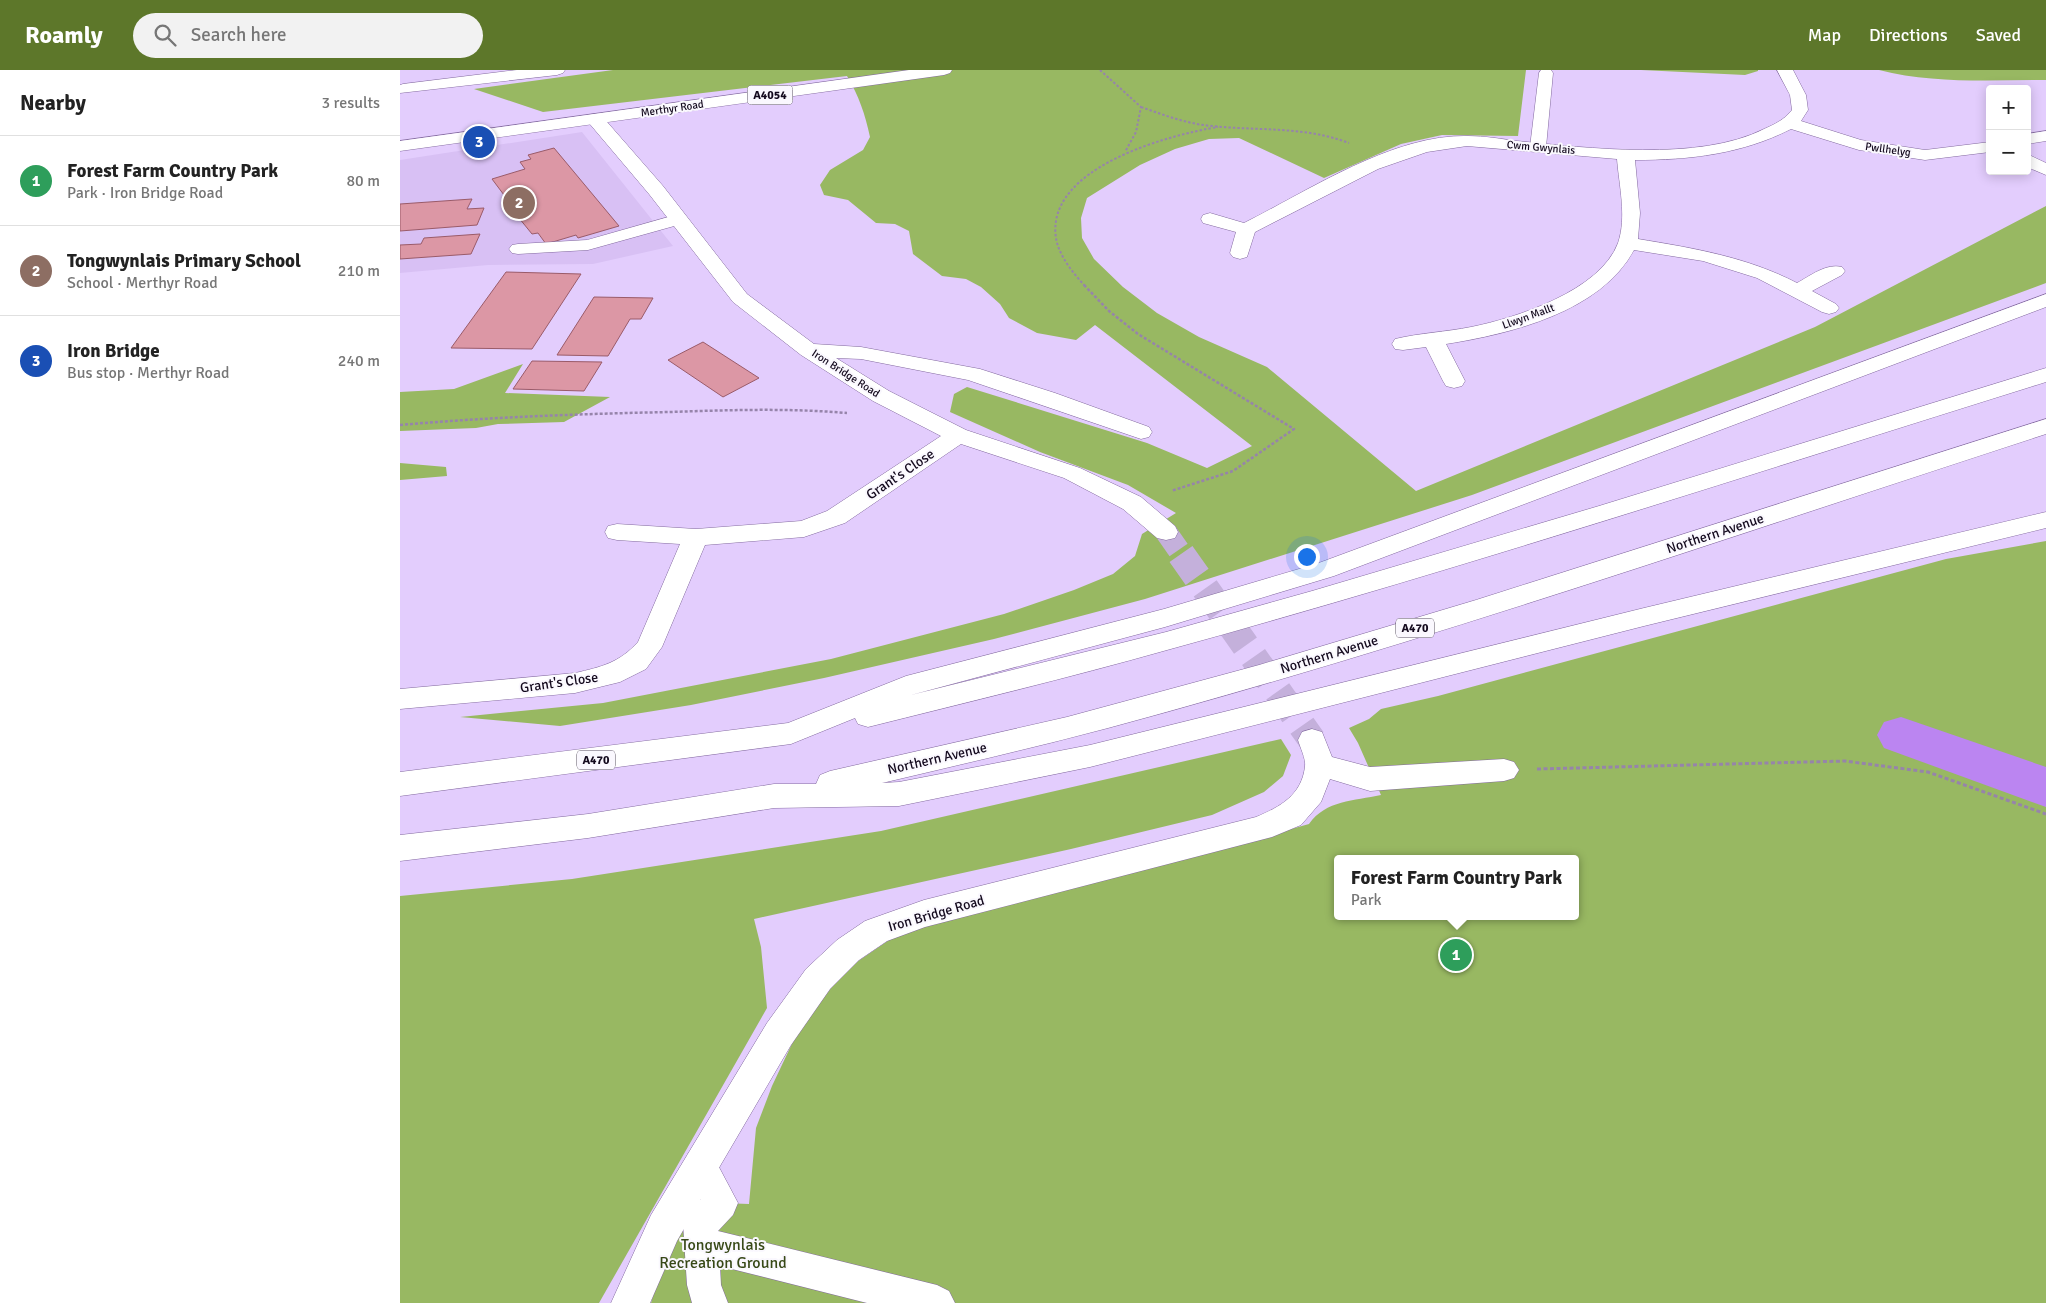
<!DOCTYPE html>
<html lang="en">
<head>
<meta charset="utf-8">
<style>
  body { margin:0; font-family:Signika,sans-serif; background:#f2f2f2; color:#222 }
  .controls { position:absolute; right:15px; top:15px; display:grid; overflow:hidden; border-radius:5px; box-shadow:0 2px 12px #0003 }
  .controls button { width:45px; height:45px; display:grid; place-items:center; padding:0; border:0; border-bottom:1px solid #e0e0e0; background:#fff; color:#222; font:25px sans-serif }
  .you { position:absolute; left:906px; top:486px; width:18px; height:18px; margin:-12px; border:4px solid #fff; border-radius:50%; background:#1a73e8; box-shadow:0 0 0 8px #1a73e833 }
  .badge { display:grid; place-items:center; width:32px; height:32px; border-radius:50%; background:#5d772a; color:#fff; font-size:16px; font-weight:700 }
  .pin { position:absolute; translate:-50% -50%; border:2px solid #fff; box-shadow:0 1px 5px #0006 }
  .popup { position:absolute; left:934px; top:785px; width:245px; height:65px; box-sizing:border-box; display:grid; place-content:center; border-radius:5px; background:#fff; filter:drop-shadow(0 1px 4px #0005); font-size:16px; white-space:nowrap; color:#767676 }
  .popup b { font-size:19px; color:#222 }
  .popup::after { content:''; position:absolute; left:50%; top:100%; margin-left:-10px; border:10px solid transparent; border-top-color:#fff }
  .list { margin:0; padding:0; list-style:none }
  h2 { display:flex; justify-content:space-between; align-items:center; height:65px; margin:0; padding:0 20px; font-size:21px }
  h2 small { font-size:16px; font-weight:400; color:#767676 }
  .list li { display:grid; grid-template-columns:32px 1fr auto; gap:15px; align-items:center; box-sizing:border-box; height:90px; padding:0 20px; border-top:1px solid #e0e0e0 }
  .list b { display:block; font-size:19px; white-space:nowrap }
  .list p { margin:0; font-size:16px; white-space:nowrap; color:#767676 }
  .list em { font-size:16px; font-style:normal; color:#767676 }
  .icon { flex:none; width:28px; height:28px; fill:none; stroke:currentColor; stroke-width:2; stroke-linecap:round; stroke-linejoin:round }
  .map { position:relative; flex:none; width:1646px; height:1233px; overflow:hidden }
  header { display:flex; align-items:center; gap:30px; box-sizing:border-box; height:70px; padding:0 25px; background:#5d772a; color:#fff }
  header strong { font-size:24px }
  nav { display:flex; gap:28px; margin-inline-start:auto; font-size:18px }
  .search { width:350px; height:45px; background:#f2f2f2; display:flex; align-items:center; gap:12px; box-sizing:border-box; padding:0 18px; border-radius:28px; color:#767676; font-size:19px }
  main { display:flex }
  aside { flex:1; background:#fff }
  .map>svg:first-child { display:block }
</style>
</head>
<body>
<header>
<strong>Roamly</strong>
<div class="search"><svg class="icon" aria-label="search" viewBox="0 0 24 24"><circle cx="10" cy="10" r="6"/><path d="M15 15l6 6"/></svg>Search here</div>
<nav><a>Map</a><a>Directions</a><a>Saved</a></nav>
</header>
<main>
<aside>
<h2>Nearby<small>3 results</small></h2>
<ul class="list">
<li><span class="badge" style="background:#2e9e5b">1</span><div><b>Forest Farm Country Park</b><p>Park · Iron Bridge Road</p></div><em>80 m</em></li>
<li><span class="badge" style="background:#8d6e63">2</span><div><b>Tongwynlais Primary School</b><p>School · Merthyr Road</p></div><em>210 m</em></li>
<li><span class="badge" style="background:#1a4fb4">3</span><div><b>Iron Bridge</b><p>Bus stop · Merthyr Road</p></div><em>240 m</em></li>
</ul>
</aside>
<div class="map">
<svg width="1646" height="1233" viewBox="0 0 1646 1233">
  <rect width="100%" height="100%" fill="#e3cdfd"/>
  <path fill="#d8c0f4" d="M182,62L273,176L193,194L88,195L0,203V90Z"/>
  <path fill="#98b862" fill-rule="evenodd" d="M213,0H1126L1118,66L1042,65L1001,74L924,108L839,68L809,69L775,79L740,95L687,128L681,148L682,168L694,189L723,217L757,243L799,267L867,297L1016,421L1415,257L1646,136V213L1072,425L745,529L594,569L424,608L291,635L160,656L60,647L203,633L431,589L604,544L674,520L713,504L735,486L742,464L776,443L728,415L640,382L550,342L554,324L567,317L747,373L807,398L852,376L695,255L676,270L637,263L609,248L600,234L581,217L566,209L542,206L513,184L509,161L495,154L476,153L448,130L424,125L420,115L430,100L463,80L470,67C465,44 459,26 447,6L143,42L74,19Z
    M1241,0H1358V1L1345,5Z
    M1479,0H1646V10C1591,10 1533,14 1479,0Z
    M123,294L105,323L210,327L164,352L98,354L76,358L0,361V322L54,319Z
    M0,393L46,397L47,406L0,410Z
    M1646,471V1233H251L256,1214L293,1128L322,1133L349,1134L356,1058L372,1016L398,961L445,900L489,870L539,851L799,785L909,754C926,730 954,731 981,725L958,673L949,658L969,649L981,639L1038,626L1546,489ZM937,789H1175V846H937Z
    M881,669L891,685L883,706L864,722L812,745L671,779L354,849L361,877L367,938L199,1233H0V826L172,809L481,761Z"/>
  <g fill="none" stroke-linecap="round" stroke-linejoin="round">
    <path fill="#bb85f1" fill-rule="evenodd" d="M1501,647L1646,697V737L1484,678L1477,665L1484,652Z"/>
  </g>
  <path fill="#dc97a5" stroke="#9a5b69" d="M154,78L219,156L178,168L176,165L146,174L138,163L132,164L119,148L125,146L108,124L104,125L92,109L125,99L120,92L131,89L128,85Z
    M72,129L67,139L84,138L77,155L0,161V134Z
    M80,164L71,184L0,189V175L21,174L24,168Z
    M106,202L181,204L132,279L51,278Z
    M194,227L253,228L241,249H230L208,286L157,285Z
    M303,272L359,308L323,327L268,290Z
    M132,291L202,292L184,321L113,319Z"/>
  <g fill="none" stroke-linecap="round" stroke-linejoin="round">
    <path stroke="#c4b0db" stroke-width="22" stroke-dasharray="22 11" stroke-linecap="butt" d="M766,462L782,485"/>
    <path stroke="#c4b0db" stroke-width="28" stroke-dasharray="28 14" stroke-linecap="butt" d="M781,484L912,670"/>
    <defs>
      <path id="service" d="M1141,0H1151L1153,3L1146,77L1144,80H1132L1130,77L1139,3Z
        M279,144L285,145L288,149L285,153L188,180L118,184L112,183L109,179L112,175L118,174L187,170Z
        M300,1079L312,1084L338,1133L333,1145L318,1161L537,1215L549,1221L555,1233H467L320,1196L321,1215L328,1233H292L287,1215L283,1153L288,1141L301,1129L284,1095L288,1084Z"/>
      <path id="minor" d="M117,0H165L163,3L157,5L0,23V15L3,14Z
        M1377,0H1393L1406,25L1408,40L1401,51L1461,70L1525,80L1590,72V82L1525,90L1459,80L1391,59C1342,84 1290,90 1235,90L1240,143L1238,169C1293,178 1347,187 1397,213C1410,206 1426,193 1442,197L1445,201L1442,205L1412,221L1436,234L1439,238L1436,242L1429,244L1422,242L1357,208L1303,191L1234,180C1201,242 1110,264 1046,274L1065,311L1062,316L1054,318L1046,316L1043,311L1026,277L1003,280L995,279L992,274L995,269C1020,263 1046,262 1071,257C1116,248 1200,221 1218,173C1227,147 1219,115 1217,89L1067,76L1027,82L978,99L855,162L847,187L840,189L833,187L830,183L836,162L803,153L801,149L803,145L810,143L844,153C910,120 993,64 1068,66C1085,66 1101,69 1117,71C1188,78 1299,92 1364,59C1375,54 1384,50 1392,40L1390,25Z
        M195,44L201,45L263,116L347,224L414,274L461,277L580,299L655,323L749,357L752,362L749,367L741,369L568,310L461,289L436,288L489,321L566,360L680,398L741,427L775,456L778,462L775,468L766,470L757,468L723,439L664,408L561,374L445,453L404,467L305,475L262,577L246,599L220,612L175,623L0,639V619L175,603C201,597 219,593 238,572L280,474L217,470L208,468L205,462L208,456L217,454L296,459L401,451L427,441L541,366L473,331L401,285L333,232L249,124L189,53L186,49L189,45Z
        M1646,61V71L1627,74V64Z
        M1627,84L1646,93V105L1627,97Z
        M912,659L922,662L932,687L970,697L1104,689L1114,692L1119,700L1114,708L1104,711L970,721L930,709L921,732L901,755L872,767L525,857L487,871L459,890L430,919L391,975L313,1108L277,1171L250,1233H211L251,1145L367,953L406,899L437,870L465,851L524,830L856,747C880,737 902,725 905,696C906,689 900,677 898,670L902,662Z"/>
      <path id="primary" d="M509,0H552L550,3L544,5L0,81V71Z"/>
      <path id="trunk" d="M1646,224V237L934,506L765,557L511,625L766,562L912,521L1199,436L1646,298V312C1354,403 1062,499 767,580C668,608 568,632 468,657L458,654L455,648L391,674L0,726V702L388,653L506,606L764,539L916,494Z
        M1646,349V364C1335,465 1024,573 708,658C633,678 558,695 482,713L499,712L690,675L1244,538L1646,442V458L1244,556L690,697L499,736L374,738L188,768L0,791V765L188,744L374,714H416L420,705L430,701L667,647L859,595L1076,530Z"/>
    </defs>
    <use href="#service" stroke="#836a9f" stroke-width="1"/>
    <use href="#minor" stroke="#836a9f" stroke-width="1"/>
    <use href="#primary" stroke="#836a9f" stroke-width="1"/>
    <use href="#trunk" stroke="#836a9f" stroke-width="1"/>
    <path stroke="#9684aa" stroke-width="2" stroke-dasharray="2.5 2" stroke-linecap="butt" d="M700,0L741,37L736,62L725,82
      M741,37C764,45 787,54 812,56C859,61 904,56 949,73
      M685,216C673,203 659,186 656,168C645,98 768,65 818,57"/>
    <path stroke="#9684aa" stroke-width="2.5" stroke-dasharray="3 2" stroke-linecap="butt" d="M684,215L709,241L738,264L894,359L833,401L771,421
      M0,355C90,347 179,344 269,342C329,340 388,338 447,343"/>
    <path stroke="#9684aa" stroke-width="3" stroke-dasharray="4 2.5" stroke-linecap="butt" d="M1137,699L1445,691L1528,702L1646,744"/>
    <use href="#service" fill="#fff" fill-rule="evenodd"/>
    <use href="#minor" fill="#fff" fill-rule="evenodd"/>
    <use href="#primary" fill="#fff" fill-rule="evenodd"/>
    <use href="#trunk" fill="#fff" fill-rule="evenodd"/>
  </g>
  <g text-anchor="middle" stroke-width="4" stroke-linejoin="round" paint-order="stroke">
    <g font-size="11" fill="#13091d" stroke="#faf8fe">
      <text transform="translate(272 38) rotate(-8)" y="4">Merthyr Road</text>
      <text transform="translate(1141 77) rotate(5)" y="4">Cwm Gwynlais</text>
      <text transform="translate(1488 79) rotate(8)" y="4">Pwllhelyg</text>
      <text transform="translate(1128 246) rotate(-20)" y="4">Llwyn Mallt</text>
      <text transform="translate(446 303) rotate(33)" y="4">Iron Bridge Road</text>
    </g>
    <g fill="#faf8fe" stroke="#585160" stroke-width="1">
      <rect x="347.5" y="15.5" width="45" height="19" rx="4"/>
      <rect x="996" y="548.5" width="38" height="19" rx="4"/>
      <rect x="177" y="680.5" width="38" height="19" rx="4"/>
    </g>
    <g font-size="12" font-weight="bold" fill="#13091d">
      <text x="370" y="29">A4054</text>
      <text x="1015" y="562">A470</text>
      <text x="196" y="694">A470</text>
    </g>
    <g font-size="14" fill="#13091d" stroke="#faf8fe">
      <text transform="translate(500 404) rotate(-34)" y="5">Grant's Close</text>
      <text transform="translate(1315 463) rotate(-18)" y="5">Northern Avenue</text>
      <text transform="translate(929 584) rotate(-17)" y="5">Northern Avenue</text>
      <text transform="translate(159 612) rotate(-8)" y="5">Grant's Close</text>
      <text transform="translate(537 688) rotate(-13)" y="5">Northern Avenue</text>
      <text transform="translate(536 843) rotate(-16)" y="5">Iron Bridge Road</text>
    </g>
    <g font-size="16" fill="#374817" stroke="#faf8fe">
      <text x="323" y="1180">Tongwynlais<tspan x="323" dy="18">Recreation Ground</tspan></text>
    </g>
  </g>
</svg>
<div class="controls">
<button>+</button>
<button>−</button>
</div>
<div class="you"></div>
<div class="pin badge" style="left:1056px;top:885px;background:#2e9e5b">1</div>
<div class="popup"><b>Forest Farm Country Park</b>Park</div>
<div class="pin badge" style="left:119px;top:133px;background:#8d6e63">2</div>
<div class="pin badge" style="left:79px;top:72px;background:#1a4fb4">3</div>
</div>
</main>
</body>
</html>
